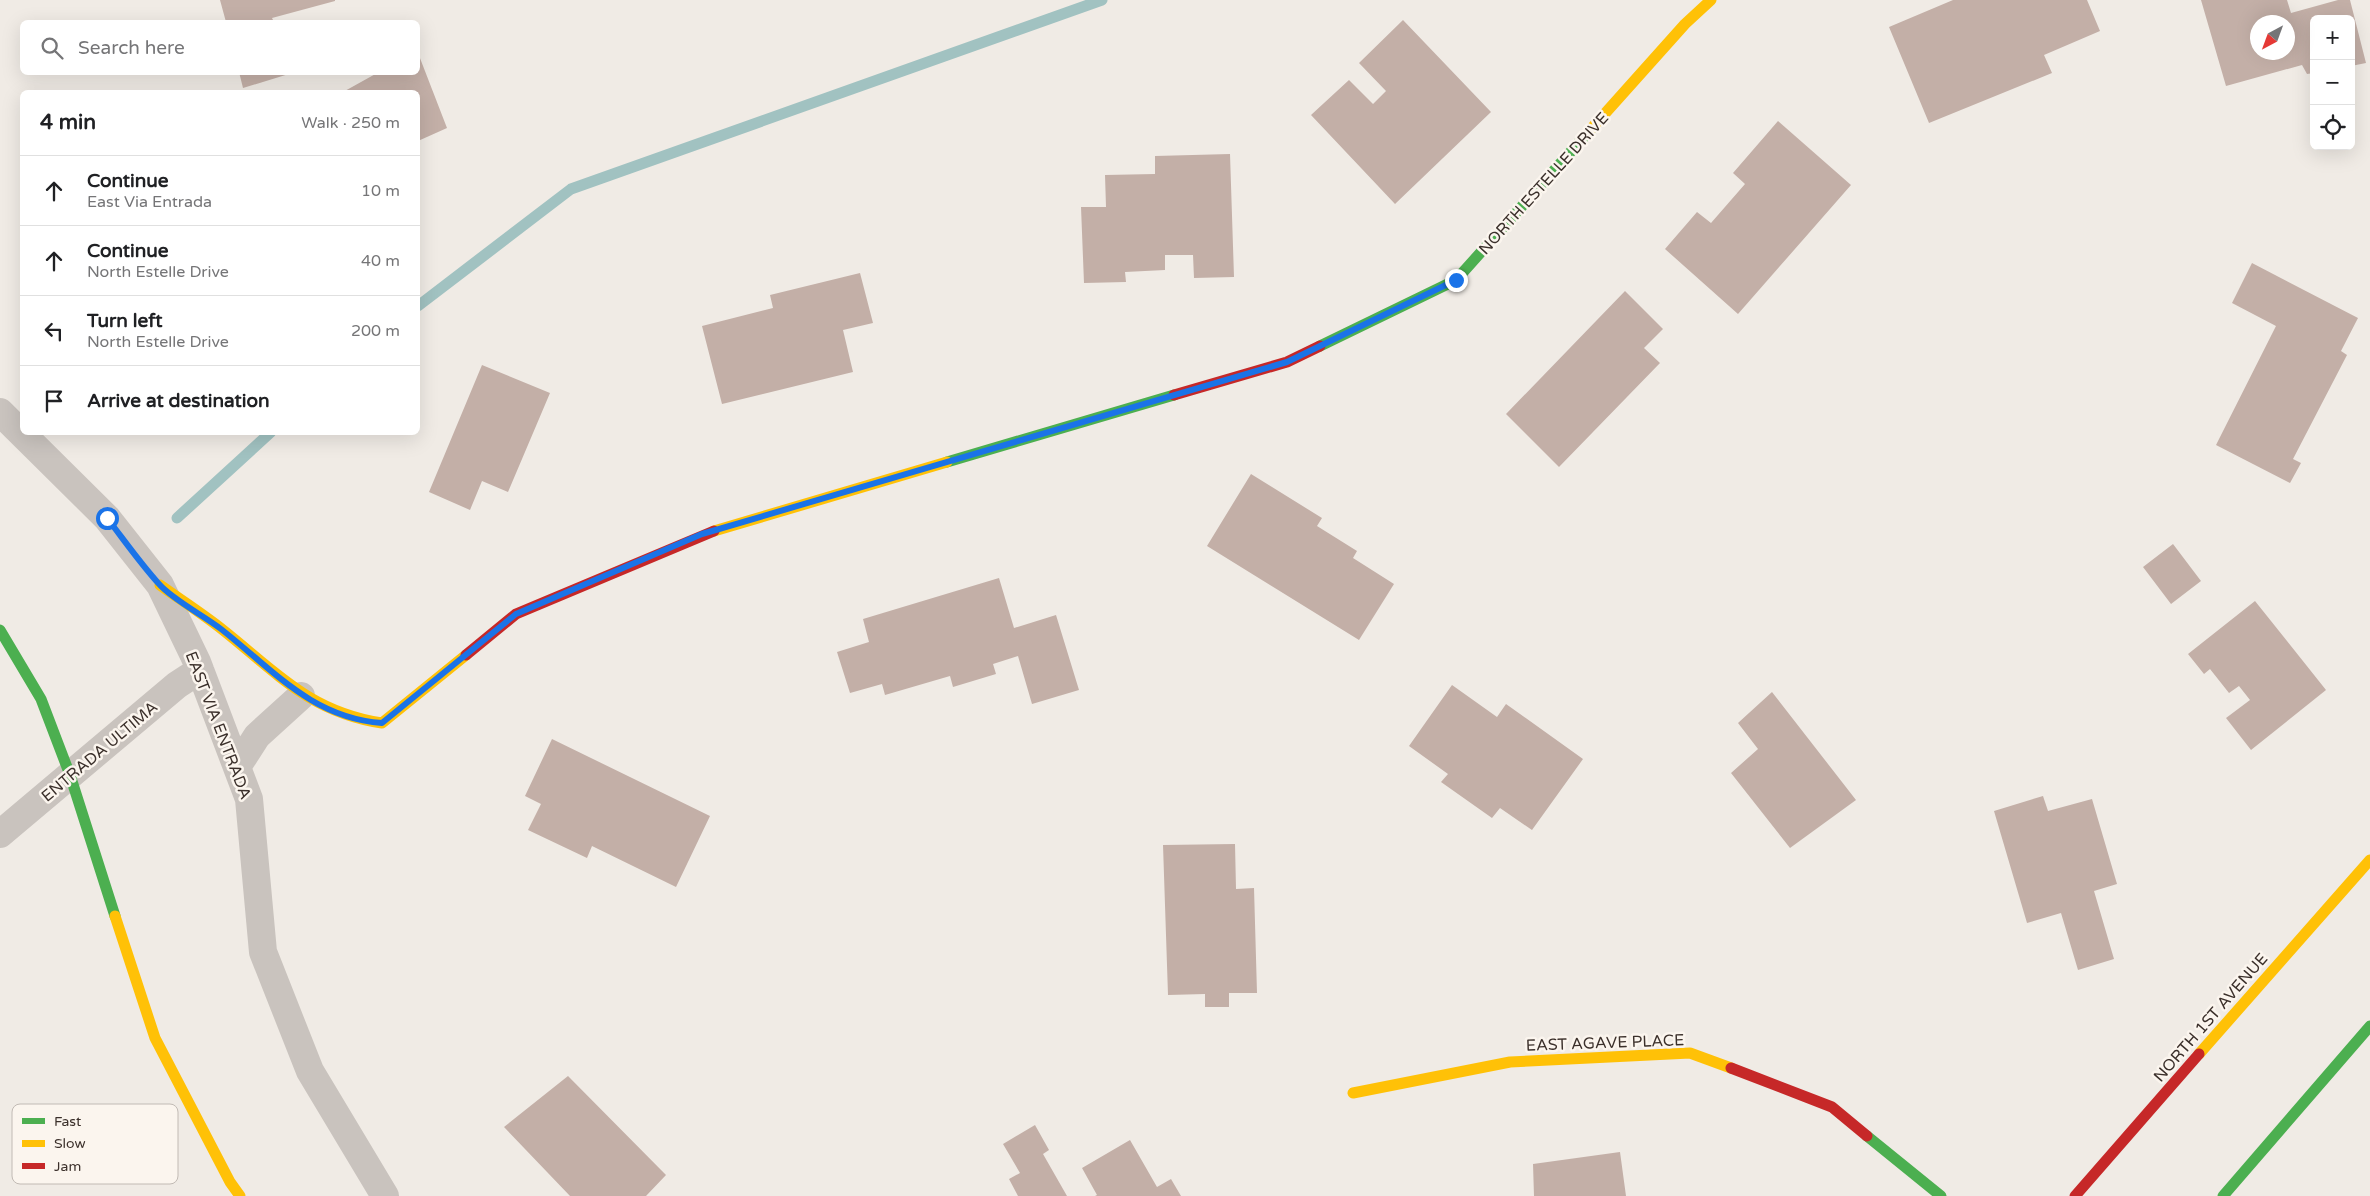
<!DOCTYPE html>
<html lang="en">
<head>
<meta charset="utf-8">
<style>
  body { margin:0; font-family:"Varela Round",sans-serif; background:#f2f2f2; color:#202124 }
  .controls { position:absolute; right:15px; top:15px; display:grid; overflow:hidden; border-radius:8px; box-shadow:0 5px 20px #0002 }
  .controls button { width:45px; height:45px; display:grid; place-items:center; padding:0; border:0; border-bottom:1px solid #e0e0e0; background:#fff; color:#202124; font:25px sans-serif }
  .compass { position:absolute; left:2250px; top:15px; width:45px; height:45px; border-radius:50%; background:#fff; box-shadow:0 5px 20px #0002; rotate:221deg }
  .stop { position:absolute; width:15px; height:15px; margin:-11px; border:4px solid #1a73e8; border-radius:50%; background:#fff }
  .stop.end { background:#1a73e8; border-color:#fff; box-shadow:0 1px 5px #0008 }
  .list { margin:0; padding:0; list-style:none }
  h2 { display:flex; justify-content:space-between; align-items:center; height:65px; margin:0; padding:0 20px; font-size:21px }
  h2 small { font-size:16px; font-weight:400; color:#757577 }
  .list li { display:grid; grid-template-columns:32px 1fr auto; gap:15px; align-items:center; box-sizing:border-box; height:70px; padding:0 20px; border-top:1px solid #e0e0e0 }
  .list b { display:block; font-size:19px; white-space:nowrap }
  .list p { margin:0; font-size:16px; white-space:nowrap; color:#757577 }
  .list em { font-size:16px; font-style:normal; color:#757577 }
  .icon { flex:none; width:28px; height:28px; fill:none; stroke:currentColor; stroke-width:2; stroke-linecap:round; stroke-linejoin:round }
  .map { position:relative; flex:none; width:2370px; height:1196px; overflow:hidden }
  .search { position:absolute; background:#fff; box-shadow:0 5px 20px #0002; left:20px; top:20px; width:400px; height:55px; display:flex; align-items:center; gap:12px; box-sizing:border-box; padding:0 18px; border-radius:8px; color:#757577; font-size:19px }
  .panel { position:absolute; background:#fff; box-shadow:0 5px 20px #0002; left:20px; top:90px; width:400px; height:345px; border-radius:8px }
  .map>svg:first-child { display:block }
</style>
</head>
<body>
<div class="map">
<svg width="2370" height="1196" viewBox="0 0 2370 1196">
  <rect width="100%" height="100%" fill="#f0ebe5"/>
  <g fill="none" stroke-linecap="round" stroke-linejoin="round">
    <path stroke="#a1c2c1" stroke-width="11" d="M418,306L571,189L1102,0
      M177,518L271,432"/>
  </g>
  <path fill="#c3afa7" fill-rule="evenodd" d="M220,0H335V1L272,18L274,22H226Z
    M1953,0H2087L2100,31L2044,55L2052,73L1929,123L1889,27Z
    M2201,0H2287L2291,13L2338,0H2350L2366,63L2351,66V19H2314V73L2307,74L2302,65L2226,86ZM2258,22H2288V52H2258Z
    M1403,20L1491,112L1395,204L1311,115L1349,80L1373,104L1386,91L1359,63Z
    M418,53L447,128L418,141V92H343L379,72H418Z
    M239,72H292V73L243,88Z
    M1778,121L1851,185L1738,314L1665,249L1697,212L1711,223L1745,184L1733,173Z
    M1230,154L1234,277L1194,278L1193,255H1165V270L1125,272L1126,282L1084,283L1081,207H1106L1105,175L1155,174V156Z
    M2252,263L2358,318L2341,351L2347,355L2293,459L2301,463L2290,483L2216,445L2276,326L2232,303Z
    M860,273L873,323L843,330L853,372L722,404L702,326L773,308L770,295Z
    M1625,291L1663,329L1644,348L1660,363L1559,467L1506,414Z
    M482,365L550,393L508,492L482,481L470,510L429,492Z
    M1251,474L1322,518L1317,526L1357,551L1353,558L1394,584L1359,640L1207,546Z
    M2173,544L2201,581L2171,604L2143,567Z
    M999,578L1014,628L1056,615L1079,690L1032,704L1018,656L993,664L996,674L953,687L950,676L885,695L882,684L850,693L837,652L869,642L863,619Z
    M2255,601L2326,690L2251,750L2226,718L2250,700L2239,686L2229,693L2210,669L2204,674L2188,654Z
    M1452,685L1497,717L1506,704L1583,759L1532,830L1500,808L1492,818L1441,782L1448,774L1409,746Z
    M1772,692L1856,800L1790,848L1731,773L1758,749L1738,723Z
    M552,739L710,816L676,887L592,846L587,858L528,830L541,804L525,796Z
    M2043,796L2048,811L2092,799L2117,884L2094,891L2114,959L2078,970L2061,913L2027,923L1994,811Z
    M1235,844L1236,889L1254,888L1257,993H1229V1007H1205V994L1168,995L1163,845Z
    M568,1076L666,1175L646,1196H570L504,1127Z
    M1035,1125L1049,1150L1043,1154L1067,1196H1018L1009,1179L1020,1173L1003,1144Z
    M1130,1140L1157,1187L1171,1179L1181,1196H1095L1097,1195L1082,1168Z
    M1620,1152L1626,1196H1534L1533,1164Z"/>
  <g fill="none" stroke-linecap="round" stroke-linejoin="round">
    <path stroke="#c9c3be" stroke-width="28" d="M0,412L107,518L160,585L197,662L249,799L263,952L310,1071L385,1196
      M237,767L257,736L301,696
      M0,834L177,685L200,670"/>
    <path stroke="#4caf50" stroke-width="11" d="M1320,346L1456,280L1592,128
      M947,462L1174,395
      M0,630L41,699L70,775L115,916
      M1867,1136L1941,1196
      M2223,1196L2370,1026"/>
    <path stroke="#ffc107" stroke-width="11" d="M1592,128L1685,24L1711,0
      M714,531L947,462
      M160,585C181,600 203,614 223,630C277,673 310,712 382,723L466,655
      M115,916L155,1038L230,1182L240,1196
      M2199,1054L2370,860
      M1353,1093L1510,1062L1690,1053L1731,1068"/>
    <path stroke="#c62828" stroke-width="11" d="M1174,395L1287,362L1320,346
      M466,655L516,614L714,531
      M1731,1068L1832,1107L1867,1136
      M2075,1196L2199,1054"/>
  </g>
  <g fill="none" stroke-linecap="round" stroke-linejoin="round">
    <path stroke="#1a73e8" stroke-width="6" d="M107,518C124,540 140,563 159,584C173,600 203,615 221,629C272,669 312,718 382,723L516,614L702,534L1287,362L1456,280"/>
  </g>
  <g text-anchor="middle" stroke-width="5" stroke-linejoin="round" paint-order="stroke">
    <g font-size="16" fill="#3b302b" stroke="#fbf5ee">
      <text transform="translate(1543 183) rotate(-48)" y="6">NORTH ESTELLE DRIVE</text>
      <text transform="translate(219 725) rotate(69)" y="6">EAST VIA ENTRADA</text>
      <text transform="translate(99 751) rotate(-40)" y="6">ENTRADA ULTIMA</text>
      <text transform="translate(2210 1017) rotate(-49)" y="6">NORTH 1ST AVENUE</text>
      <text transform="translate(1605 1042) rotate(-2)" y="6">EAST AGAVE PLACE</text>
    </g>
  </g>
  <rect x="12" y="1104" width="166" height="80" rx="8" fill="#fbf5ee" stroke="#c1bab4" stroke-width="1"/>
  <rect x="22" y="1118" width="23" height="6" fill="#4caf50"/>
  <rect x="22" y="1140" width="23" height="7" fill="#ffc107"/>
  <rect x="22" y="1163" width="23" height="6" fill="#c62828"/>
  <g font-size="14" fill="#3b302b">
    <text x="54" y="1126">Fast</text>
    <text x="54" y="1148">Slow</text>
    <text x="54" y="1171">Jam</text>
  </g>
</svg>
<div class="controls">
<button>+</button>
<button>−</button>
<button><svg class="icon" aria-label="locate" viewBox="0 0 24 24"><circle cx="12" cy="12" r="6"/><path d="M12 2v4M12 18v4M2 12h4M18 12h4"/></svg></button>
</div>
<svg class="compass" viewBox="-18 -18 36 36"><path d="M0-13l5 13h-10z" fill="#e53935"/><path d="M0 13l5-13h-10z" fill="#757577"/></svg>
<div class="stop" style="left:107px;top:518px"></div>
<div class="stop end" style="left:1456px;top:280px"></div>
<div class="search"><svg class="icon" aria-label="search" viewBox="0 0 24 24"><circle cx="10" cy="10" r="6"/><path d="M15 15l6 6"/></svg>Search here</div>
<section class="panel">
<h2>4 min<small>Walk · 250 m</small></h2>
<ul class="list">
<li><svg class="icon" aria-label="ahead" viewBox="0 0 24 24"><path d="M12 20V5M6 11l6-6 6 6"/></svg><div><b>Continue</b><p>East Via Entrada</p></div><em>10 m</em></li>
<li><svg class="icon" aria-label="ahead" viewBox="0 0 24 24"><path d="M12 20V5M6 11l6-6 6 6"/></svg><div><b>Continue</b><p>North Estelle Drive</p></div><em>40 m</em></li>
<li><svg class="icon" aria-label="left" viewBox="0 0 24 24"><path d="M17 20v-9H6M10 6l-5 5 5 5"/></svg><div><b>Turn left</b><p>North Estelle Drive</p></div><em>200 m</em></li>
<li><svg class="icon" aria-label="arrive" viewBox="0 0 24 24"><path d="M6 21V4h12l-3 4 3 4H6"/></svg><div><b>Arrive at destination</b></div></li>
</ul>
</section>
</div>
</body>
</html>
